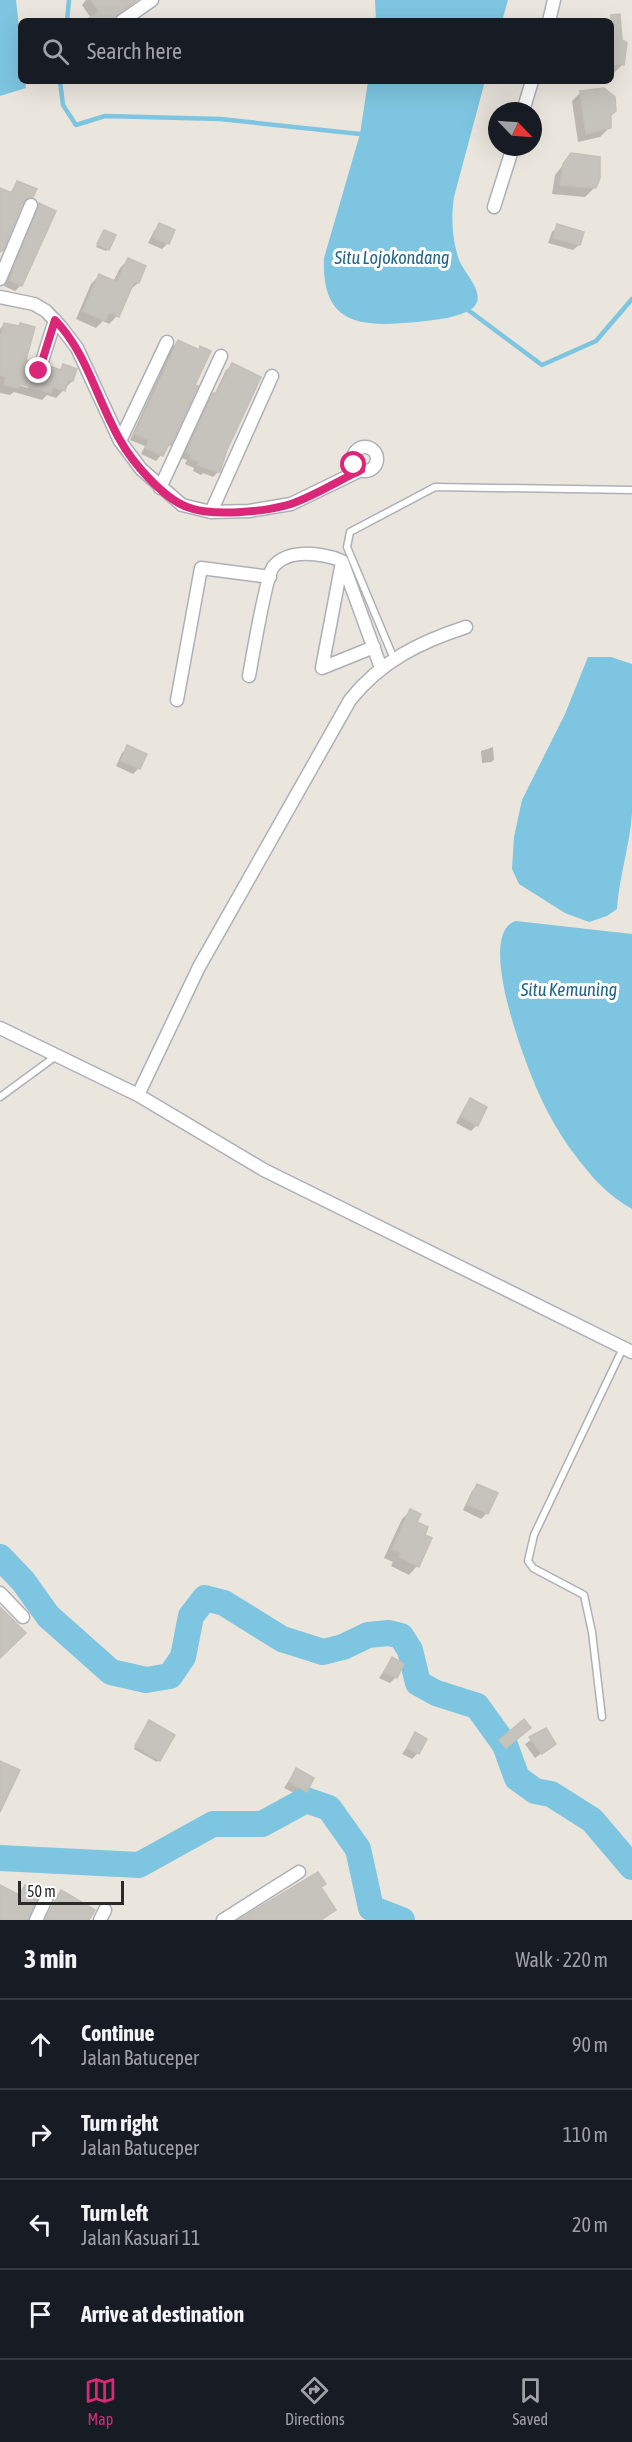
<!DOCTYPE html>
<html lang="en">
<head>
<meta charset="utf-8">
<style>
  body { margin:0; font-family:"Asap Condensed",sans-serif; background:#20242c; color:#f1f3f6 }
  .compass { position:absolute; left:488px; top:102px; width:54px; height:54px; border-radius:50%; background:#171b24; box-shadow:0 6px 24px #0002; rotate:115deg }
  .scale { position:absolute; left:18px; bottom:15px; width:106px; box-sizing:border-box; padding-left:6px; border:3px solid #2a2a2a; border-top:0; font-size:16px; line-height:21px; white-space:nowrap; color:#2a2a2a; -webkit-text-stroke:4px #fff; paint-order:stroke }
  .stop { position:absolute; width:18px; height:18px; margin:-14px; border:4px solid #db2777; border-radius:50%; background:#fff }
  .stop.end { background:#db2777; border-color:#fff; box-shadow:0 2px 6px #0008 }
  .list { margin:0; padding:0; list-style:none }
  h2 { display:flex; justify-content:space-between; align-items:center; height:78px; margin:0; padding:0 24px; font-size:26px }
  h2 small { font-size:20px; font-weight:400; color:#9ea1a6 }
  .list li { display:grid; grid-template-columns:39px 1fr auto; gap:18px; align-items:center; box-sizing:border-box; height:90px; padding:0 24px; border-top:2px solid #363941 }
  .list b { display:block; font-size:22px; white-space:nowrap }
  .list p { margin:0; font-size:20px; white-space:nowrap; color:#9ea1a6 }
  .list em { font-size:20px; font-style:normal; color:#9ea1a6 }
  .icon { flex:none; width:33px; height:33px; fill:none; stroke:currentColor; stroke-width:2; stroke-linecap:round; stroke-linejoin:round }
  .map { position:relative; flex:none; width:632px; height:1920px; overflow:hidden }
  .search { position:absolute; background:#171b24; box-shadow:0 6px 24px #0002; left:18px; right:18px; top:18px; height:66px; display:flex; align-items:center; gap:15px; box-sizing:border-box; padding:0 21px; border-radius:9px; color:#9ea1a6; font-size:22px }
  .sheet { height:438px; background:#171b24 }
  nav { display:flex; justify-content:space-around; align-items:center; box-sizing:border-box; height:84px; border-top:2px solid #363941; background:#171b24; font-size:16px; color:#9ea1a6 }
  nav a { display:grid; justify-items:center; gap:3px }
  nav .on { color:#db2777 }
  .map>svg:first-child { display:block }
</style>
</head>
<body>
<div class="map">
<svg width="632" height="1920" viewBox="0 0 632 1920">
  <rect width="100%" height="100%" fill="#eae5dd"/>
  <path fill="#7dc5e0" d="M0,0H16L21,46V81H25L26,88L0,96Z
    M375,0H508L502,21H376Z
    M368,81H485L454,197C451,218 452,237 458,257C462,272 487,292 474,307C460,318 435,320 417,322C363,327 321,327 324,258L360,134Z
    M588,657H611L632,664C632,713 632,764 632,813C630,845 619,877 617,909L607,916L589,922L565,913L519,884L512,869L514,837L522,800L565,714Z
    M516,921L632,934V1209C610,1197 590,1176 575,1155C562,1138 549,1116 540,1096C527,1068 474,933 516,921Z"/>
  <path fill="#0003" fill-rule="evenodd" d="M86,0H138L110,21H88L91,18L82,5Z
    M611,27L623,64L614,73H611Z
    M581,92L610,116L609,128L600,137L578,142L572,101Z
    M572,154L595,187L585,197L552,194L555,175Z
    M18,182L32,196L26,203H21L0,254V190L9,194Z
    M39,205L21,285L15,291L4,286L34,211Z
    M159,225L168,243L162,249L148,243L154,231Z
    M558,226L579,245L573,250L548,243L552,232Z
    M104,232L108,249L106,251L96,247Z
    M128,260L138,283L129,291L117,316L109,324L103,321L96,328L76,319L91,284L99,276L113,282L120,268Z
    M4,324L17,327L20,324L24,361L35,380L40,379L50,368L58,371L63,366L72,381L56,398L47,395L42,400L14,392L10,395L0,393V329ZM12,383L28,385V388Z
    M178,342L198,351L201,348L170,444L156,461L141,454L145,446L130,440L172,347Z
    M232,365L226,449L219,471L213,477L203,473L201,475L193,471L194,468L185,464L187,460L181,458L208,400L214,395L226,370Z
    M128,747L139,768L133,774L116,766L122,753Z
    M493,747L494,760L491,762L482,763L481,751Z
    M471,1100L477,1125L471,1131L456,1123L465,1106Z
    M478,1485L487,1513L481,1519L463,1510L472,1491Z
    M411,1510L415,1523L417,1566L409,1575L391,1566L393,1562L384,1558L402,1519Z
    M392,1659L396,1677L390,1683L379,1678Z
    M524,1722L526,1730L502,1749L498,1744Z
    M147,1725L159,1760L157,1762L134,1749Z
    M545,1730L554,1744L535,1758L525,1744Z
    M416,1734L418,1753L412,1759L402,1754Z
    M296,1770L306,1791L300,1796L284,1788Z"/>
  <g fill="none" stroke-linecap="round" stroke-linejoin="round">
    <path stroke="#7dc5e0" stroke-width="4.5" d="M67,21L69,0
      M60,81L63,105L76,125L105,116L220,119L360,134
      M464,307L542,365L596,341L632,299"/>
    <path stroke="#7dc5e0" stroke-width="26" d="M0,1557L23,1581L48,1616L111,1672L146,1680L170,1676L183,1657L191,1616L205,1598L224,1603L282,1639L323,1652L343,1647L368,1635L389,1633L401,1636L410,1650L418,1683L436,1693L477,1706L505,1745L517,1778L535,1791L551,1794L592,1820L632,1867
      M0,1858L139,1865L213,1824H262L306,1800L329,1808L358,1849L371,1908L402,1920"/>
  </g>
  <path fill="#c6c3bc" stroke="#c5c0b7" stroke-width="1.5" d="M91,0H136L109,21H85L99,11Z
    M620,14L622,40L627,43L624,65L611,64V15Z
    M604,88L615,97L616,111L611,115V128L586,134L580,91Z
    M571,153L600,157V178L596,188L560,185L563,164Z
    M17,181L37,189L33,197L27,198L23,202L3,251L0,250V188L12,193Z
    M39,203L56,211L22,286L9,280Z
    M159,223L175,230L169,244L153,237Z
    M557,224L584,232L580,245L553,238Z
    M104,230L116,235L109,250L97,244Z
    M128,258L146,266L139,283L134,282L119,317L109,312L105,321L83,311L99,274L117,282Z
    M4,323L19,326L20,323L35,327L26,360L33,362L31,372L36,379L45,377L49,366L61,370L63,364L77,369L73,381L68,380L65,391L53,387L51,393L20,384L19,388L4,385L6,377L0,375V338Z
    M178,340L199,350L200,346L211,351L195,385L198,386L171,445L169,444L163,456L145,448L149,440L135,434Z
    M232,363L261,377L227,450L220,472H218L197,465L199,462L190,458L191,454L186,452L213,393L216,394Z
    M127,745L147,754L140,769L121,761Z
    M470,1098L487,1107L478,1126L461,1117Z
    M477,1484L498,1493L488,1514L468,1504Z
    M410,1509L421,1514L417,1522L428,1527L425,1535L432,1538L419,1567L399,1557L401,1553L392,1549Z
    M0,1607L26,1633L0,1658Z
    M392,1657L404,1664L397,1678L384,1672Z
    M524,1719L531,1728L506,1748L499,1740Z
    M149,1720L175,1735L160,1761L135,1746Z
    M546,1728L556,1744L542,1754L529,1737Z
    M415,1732L427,1739L419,1754L407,1748Z
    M0,1761L20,1770L0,1812Z
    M296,1768L314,1778L307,1792L289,1782Z
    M318,1872L326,1884L321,1887L336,1910L321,1920H238Z
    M0,1885L19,1895L25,1885L40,1893L28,1920H0Z
    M61,1890L95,1910L89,1920H45Z"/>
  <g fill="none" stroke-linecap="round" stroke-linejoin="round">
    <defs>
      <path id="lane" d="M394,659L347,547L350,532L435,487L632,490
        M0,1097L56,1056
        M602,1717L592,1632L584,1595L533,1568L528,1561L534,1535L623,1348"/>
      <path id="street" d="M122,21L152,0
        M549,21L554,0
        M523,111L532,81
        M494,207L513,147
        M0,279L31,205
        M0,297L34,304L46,311L61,327L77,348L120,441L141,469L182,505L211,512L249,511L291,504L361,470
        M39,371L55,320
        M120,441L167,342
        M353 459a12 12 0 1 1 24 0a12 12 0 1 1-24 0Z
        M160,488L221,356
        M211,512L272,376
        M342,562L322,668L374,647
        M249,676C252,660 266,576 273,567C288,548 322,553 342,561L381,668
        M177,700L201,568L270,577
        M0,1028L138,1095L264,1170L632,1352
        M138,1095L199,967L350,700C381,661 420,642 466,627
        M0,1593L23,1617
        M36,1920L47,1897
        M100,1920L105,1910
        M223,1920L299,1872"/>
    </defs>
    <use href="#lane" stroke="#aeb0b9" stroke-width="9"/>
    <use href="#street" stroke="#aeb0b9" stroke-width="15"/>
    <use href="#lane" stroke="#fff" stroke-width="6"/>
    <use href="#street" stroke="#fff" stroke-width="12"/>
  </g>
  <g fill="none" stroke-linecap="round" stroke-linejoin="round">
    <path stroke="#db2777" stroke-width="8" d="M39,371L55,320C87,353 97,400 120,440C132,462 163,498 187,507C212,517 264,512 291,504C314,496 338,481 361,470L354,465"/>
  </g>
  <g text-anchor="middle" stroke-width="6" stroke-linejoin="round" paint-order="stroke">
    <g font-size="18" font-style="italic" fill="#1d648a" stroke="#fff">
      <text x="392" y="264">Situ Lojokondang</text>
      <text x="569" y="996">Situ Kemuning</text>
    </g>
  </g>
</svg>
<svg class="compass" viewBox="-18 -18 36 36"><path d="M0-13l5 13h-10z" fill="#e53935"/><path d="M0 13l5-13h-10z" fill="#9ea1a6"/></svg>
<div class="scale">50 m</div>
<div class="stop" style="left:354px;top:465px"></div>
<div class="stop end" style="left:39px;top:371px"></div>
<div class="search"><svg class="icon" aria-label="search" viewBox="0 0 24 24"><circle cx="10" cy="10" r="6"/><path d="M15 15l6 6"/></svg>Search here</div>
</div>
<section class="sheet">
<h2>3 min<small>Walk · 220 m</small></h2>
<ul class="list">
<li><svg class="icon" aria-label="ahead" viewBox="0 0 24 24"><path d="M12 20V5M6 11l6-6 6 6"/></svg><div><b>Continue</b><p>Jalan Batuceper</p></div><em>90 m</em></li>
<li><svg class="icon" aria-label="right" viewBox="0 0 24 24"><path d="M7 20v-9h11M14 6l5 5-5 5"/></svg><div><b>Turn right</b><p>Jalan Batuceper</p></div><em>110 m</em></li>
<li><svg class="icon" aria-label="left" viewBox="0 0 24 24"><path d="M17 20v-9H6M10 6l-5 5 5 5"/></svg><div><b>Turn left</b><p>Jalan Kasuari 11</p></div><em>20 m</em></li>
<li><svg class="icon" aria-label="arrive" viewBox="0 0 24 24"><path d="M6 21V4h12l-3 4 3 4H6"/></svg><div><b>Arrive at destination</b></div></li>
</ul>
</section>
<nav>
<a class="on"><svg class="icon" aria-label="map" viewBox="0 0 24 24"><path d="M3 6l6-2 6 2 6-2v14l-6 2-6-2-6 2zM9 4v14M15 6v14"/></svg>Map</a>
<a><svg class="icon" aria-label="directions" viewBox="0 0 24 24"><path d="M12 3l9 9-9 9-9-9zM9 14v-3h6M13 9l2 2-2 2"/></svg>Directions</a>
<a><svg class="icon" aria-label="saved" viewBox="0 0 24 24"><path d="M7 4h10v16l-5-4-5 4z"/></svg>Saved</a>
</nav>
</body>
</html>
